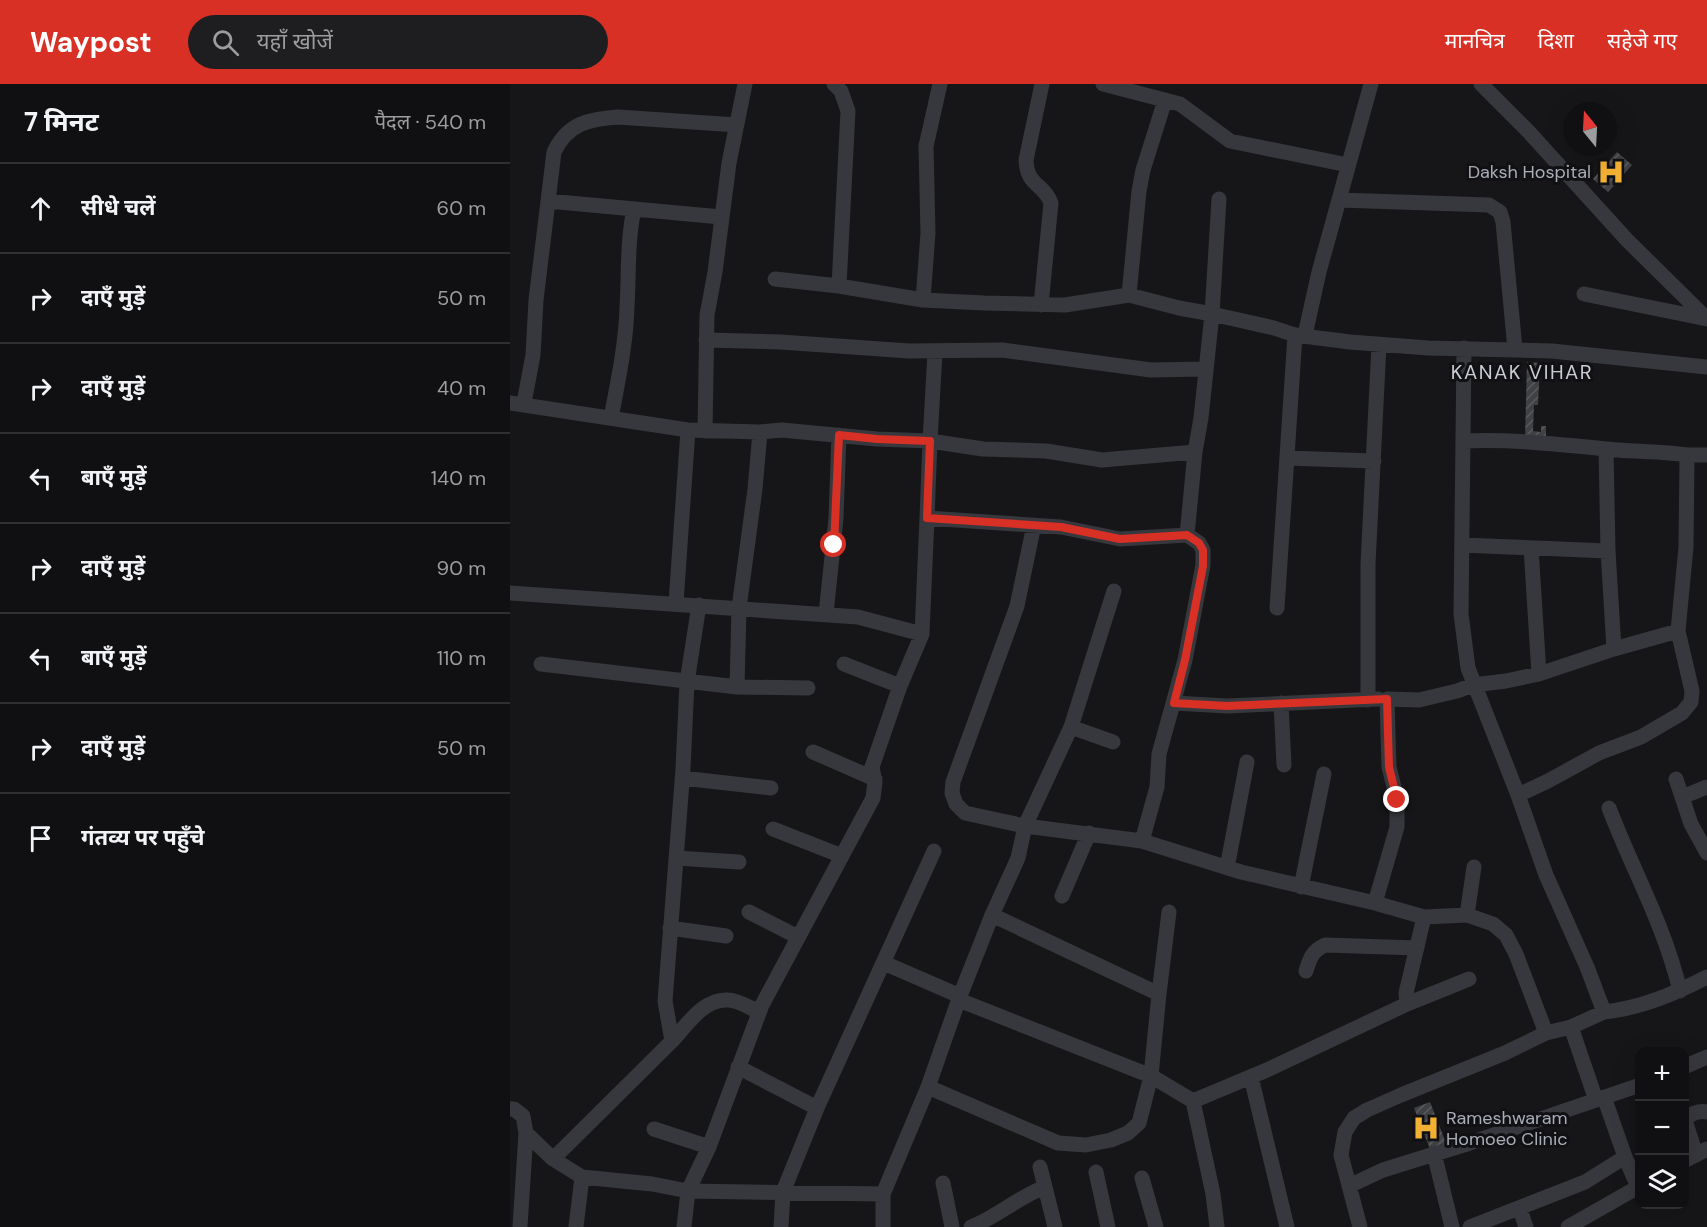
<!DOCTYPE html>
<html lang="hi">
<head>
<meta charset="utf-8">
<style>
  body { margin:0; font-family:"DM Sans","Noto Sans Devanagari",sans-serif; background:#1e1e20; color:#f1f3f6 }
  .controls { position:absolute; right:18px; bottom:18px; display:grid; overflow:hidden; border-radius:12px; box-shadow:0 6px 24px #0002 }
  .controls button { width:54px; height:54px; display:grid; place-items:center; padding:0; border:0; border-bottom:2px solid #303032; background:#101012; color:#f1f3f6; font:30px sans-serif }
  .compass { position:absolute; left:1053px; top:18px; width:54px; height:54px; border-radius:50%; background:#101012; box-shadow:0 6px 24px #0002; rotate:342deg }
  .stop { position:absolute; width:18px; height:18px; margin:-14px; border:4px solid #d93025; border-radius:50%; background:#fff }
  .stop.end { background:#d93025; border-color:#fff; box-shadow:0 2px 6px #0008 }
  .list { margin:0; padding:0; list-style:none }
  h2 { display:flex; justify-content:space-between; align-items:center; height:78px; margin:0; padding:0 24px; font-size:26px }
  h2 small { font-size:20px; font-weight:400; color:#9c9d9f }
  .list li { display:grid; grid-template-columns:39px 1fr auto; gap:18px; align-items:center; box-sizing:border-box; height:90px; padding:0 24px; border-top:2px solid #303032 }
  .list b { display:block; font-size:22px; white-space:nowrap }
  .list em { font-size:20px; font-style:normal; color:#9c9d9f }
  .icon { flex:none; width:33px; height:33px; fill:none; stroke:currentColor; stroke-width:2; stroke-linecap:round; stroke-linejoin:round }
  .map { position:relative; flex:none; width:1197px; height:1143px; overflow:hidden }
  header { display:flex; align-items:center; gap:36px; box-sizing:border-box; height:84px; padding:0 30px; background:#d93025; color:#fff }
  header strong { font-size:28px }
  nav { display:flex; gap:33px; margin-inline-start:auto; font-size:21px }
  .search { width:420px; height:54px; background:#1e1e20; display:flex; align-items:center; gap:15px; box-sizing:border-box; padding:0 21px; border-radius:33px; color:#9c9d9f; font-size:22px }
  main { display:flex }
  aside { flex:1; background:#101012 }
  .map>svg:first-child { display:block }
</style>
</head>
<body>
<header>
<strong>Waypost</strong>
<div class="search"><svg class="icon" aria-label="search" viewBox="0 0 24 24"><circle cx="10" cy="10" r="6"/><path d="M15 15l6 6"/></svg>यहाँ खोजें</div>
<nav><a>मानचित्र</a><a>दिशा</a><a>सहेजे गए</a></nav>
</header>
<main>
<aside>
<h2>7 मिनट<small>पैदल · 540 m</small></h2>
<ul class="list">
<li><svg class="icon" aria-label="ahead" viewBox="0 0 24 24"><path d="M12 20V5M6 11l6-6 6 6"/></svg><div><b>सीधे चलें</b></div><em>60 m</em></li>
<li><svg class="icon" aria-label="right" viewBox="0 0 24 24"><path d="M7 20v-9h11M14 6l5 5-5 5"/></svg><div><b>दाएँ मुड़ें</b></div><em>50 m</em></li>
<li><svg class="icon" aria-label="right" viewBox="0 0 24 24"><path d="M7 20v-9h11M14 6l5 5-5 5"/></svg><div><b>दाएँ मुड़ें</b></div><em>40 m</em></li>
<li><svg class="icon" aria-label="left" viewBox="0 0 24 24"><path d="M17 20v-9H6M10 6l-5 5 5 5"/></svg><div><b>बाएँ मुड़ें</b></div><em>140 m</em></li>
<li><svg class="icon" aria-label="right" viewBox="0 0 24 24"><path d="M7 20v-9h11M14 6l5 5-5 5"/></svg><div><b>दाएँ मुड़ें</b></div><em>90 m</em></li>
<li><svg class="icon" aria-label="left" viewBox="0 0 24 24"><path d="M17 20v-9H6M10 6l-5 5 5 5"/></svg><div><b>बाएँ मुड़ें</b></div><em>110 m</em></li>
<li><svg class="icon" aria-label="right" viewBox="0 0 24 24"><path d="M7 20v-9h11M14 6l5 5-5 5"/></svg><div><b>दाएँ मुड़ें</b></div><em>50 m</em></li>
<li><svg class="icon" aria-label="arrive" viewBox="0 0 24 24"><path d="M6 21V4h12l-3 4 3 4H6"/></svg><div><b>गंतव्य पर पहुँचे</b></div></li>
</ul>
</aside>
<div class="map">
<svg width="1197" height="1143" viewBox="0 0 1197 1143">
  <defs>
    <pattern id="building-hatch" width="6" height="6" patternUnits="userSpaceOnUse" patternTransform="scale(1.5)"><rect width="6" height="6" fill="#404145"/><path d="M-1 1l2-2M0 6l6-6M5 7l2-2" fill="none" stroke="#595a5e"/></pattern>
  </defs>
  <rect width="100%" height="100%" fill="#161618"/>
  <path fill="url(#building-hatch)" d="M1107,68L1122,81L1098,108L1083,95Z
    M1017,278L1030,279L1028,321H1024L1023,347L1031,348V342H1036V355H1015Z
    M920,1018L936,1059L920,1065L904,1024Z"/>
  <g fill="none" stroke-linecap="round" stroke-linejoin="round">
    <path stroke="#37383d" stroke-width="15" d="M324,0L331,7L338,27L329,202
      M593,0L670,20L720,57L838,81
      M971,0L1018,47L1117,156L1197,235
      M829,116L979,121L990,128L993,138L1005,265
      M38,117L211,133
      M265,195L329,202L413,216L474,219L555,221L619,211L629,107L633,86L655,16
      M1074,210L1197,235
      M619,211L669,224L702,230L709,115
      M413,216L418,149L416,62L430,0
      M531,221L541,119C534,99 517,103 516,76L532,0
      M795,251L809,188L861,0
      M196,256L271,258L399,267L492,266L641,286L695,285
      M0,319L178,346L250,348L272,346L367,355L420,357L425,268
      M14,319L23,271L26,216L44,68C58,39 79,35 108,33L227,41
      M101,334C108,297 116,260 117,223C119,190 117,158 124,125
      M195,347L197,231L205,188L219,79L235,0
      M954,357C1007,355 1056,361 1108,366C1131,368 1154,367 1177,371L1176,463L1168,547L1182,607L1181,618L1172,629L1131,653L1089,669L1038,697L1008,711
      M1177,371H1197
      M777,374L864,377
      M524,441L507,522L443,698L442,709L446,720L455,729L515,742L632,757
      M677,451L685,368
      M952,461L1098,467
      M1021,464L1029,590
      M0,509L348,533L412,550
      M166,519L178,346
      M767,524L785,251
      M316,530L326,434L329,351
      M1104,565L1168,547
      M31,580L227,603L229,524L245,405L250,348
      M334,580L390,602
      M227,603L298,604
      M858,616V480L869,261
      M664,619L717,622L868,615
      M771,619L774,681
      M561,643L603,658
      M303,668L365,695
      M172,694L261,704
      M1166,695L1181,740L1197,769
      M1172,713L1197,703
      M1099,724C1123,787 1154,840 1170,907
      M263,745L332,772
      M166,774L229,778
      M717,784L737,678
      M791,803L814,690
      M552,812L579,749
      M865,819L887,743V715L879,683L877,615L909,616L947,607L963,601L996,597L1029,590L1104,565L1098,467L1096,365
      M239,828L288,853
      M957,831L964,783
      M160,844L216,852
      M374,879L450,912
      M796,887C800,874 802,867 815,861L907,864
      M649,910L659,828
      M449,916L641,992L649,910L482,831
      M897,920L959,895
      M1094,928C1131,924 1164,910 1197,893
      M1061,943L1086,1016
      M1036,949L1006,870L996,851L983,840L957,831L914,833L865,819L731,788L632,757L647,703L649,670L675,576L693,481V466L689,459L677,451L610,455L551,443L417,434L420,357L473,365L536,367L592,376L685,368L691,334L702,230L764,244L785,251L840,258L918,264L1042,267L1197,283
      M162,957C177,941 194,914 218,916C228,916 240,924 249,928
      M228,983L307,1024
      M1174,983L1197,973
      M741,993L777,1143
      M418,1003L450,912L482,831L508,774L515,742L561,643L604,507
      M0,1025H4L13,1032L16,1049L43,1075L72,1093L142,1100L178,1107L373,1110V1143
      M144,1045L199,1063
      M924,1069L942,1143
      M1186,1071L1175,1036C1179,1030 1190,1026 1197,1028
      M1115,1073L1128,1103
      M43,1075L162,957L155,917L173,685L177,598L189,521
      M1174,1077L1197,1065
      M530,1083L545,1143
      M586,1088L598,1143
      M632,1094L646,1143
      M433,1099L442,1143
      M839,1102L873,1086L960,1059L1130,1001
      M373,1110L418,1003L548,1059L576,1061L601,1056L618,1049L629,1039L641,992L683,1017
      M1010,1125L1016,1143
      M10,1143L16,1049
      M66,1143L72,1093
      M174,1143L178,1107L199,1063L252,921L363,714L365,698L362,683L390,602L412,550L417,434
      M271,1143L273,1108L307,1024L424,767
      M461,1143C487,1133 508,1113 535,1103
      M707,1143L703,1110L683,1017L757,986L897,920L896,909L914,833
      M850,1143L831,1071L835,1048L844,1034L857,1026L891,1011L995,969L1036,949L1061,943L1094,928L1077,883L1036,791L1008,711L958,584L951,530L954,264
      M960,1143L1075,1098L1115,1073L1094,1013
      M1058,1143L1130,1102"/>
  </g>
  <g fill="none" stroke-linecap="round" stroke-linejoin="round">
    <path stroke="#d93025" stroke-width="8" d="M324,461L329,351L367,355L420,357L417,434L551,443L610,455L677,451L689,459L693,466V482L675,576L664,619L717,622L877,615L879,683L887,716"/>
  </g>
  <defs>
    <symbol id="hospital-bare" viewBox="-9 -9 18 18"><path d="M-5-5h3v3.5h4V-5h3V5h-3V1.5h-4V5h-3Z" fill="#f2b134" stroke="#111113" stroke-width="2.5" paint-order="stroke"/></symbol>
  </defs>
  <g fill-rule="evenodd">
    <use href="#hospital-bare" x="1082" y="69" width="38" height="38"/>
    <use href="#hospital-bare" x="897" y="1025" width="38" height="38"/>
  </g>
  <g text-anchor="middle" stroke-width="6" stroke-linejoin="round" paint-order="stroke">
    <g font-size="18" fill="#a8adb8" stroke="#111113" text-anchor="end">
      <text x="1081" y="94">Daksh Hospital</text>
      <text x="936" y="1040" text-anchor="start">Rameshwaram<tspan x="936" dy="21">Homoeo Clinic</tspan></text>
    </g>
    <g font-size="20" letter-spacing="1.5" fill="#c9ccd4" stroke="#111113">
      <text x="1012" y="295">KANAK VIHAR</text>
    </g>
  </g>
</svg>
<div class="controls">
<button>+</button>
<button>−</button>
<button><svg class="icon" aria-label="layers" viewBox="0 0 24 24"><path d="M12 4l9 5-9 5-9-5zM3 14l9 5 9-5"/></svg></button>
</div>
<svg class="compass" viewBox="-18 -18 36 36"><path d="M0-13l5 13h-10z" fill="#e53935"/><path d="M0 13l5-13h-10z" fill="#9c9d9f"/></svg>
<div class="stop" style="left:324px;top:461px"></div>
<div class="stop end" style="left:887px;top:716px"></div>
</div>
</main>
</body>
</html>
